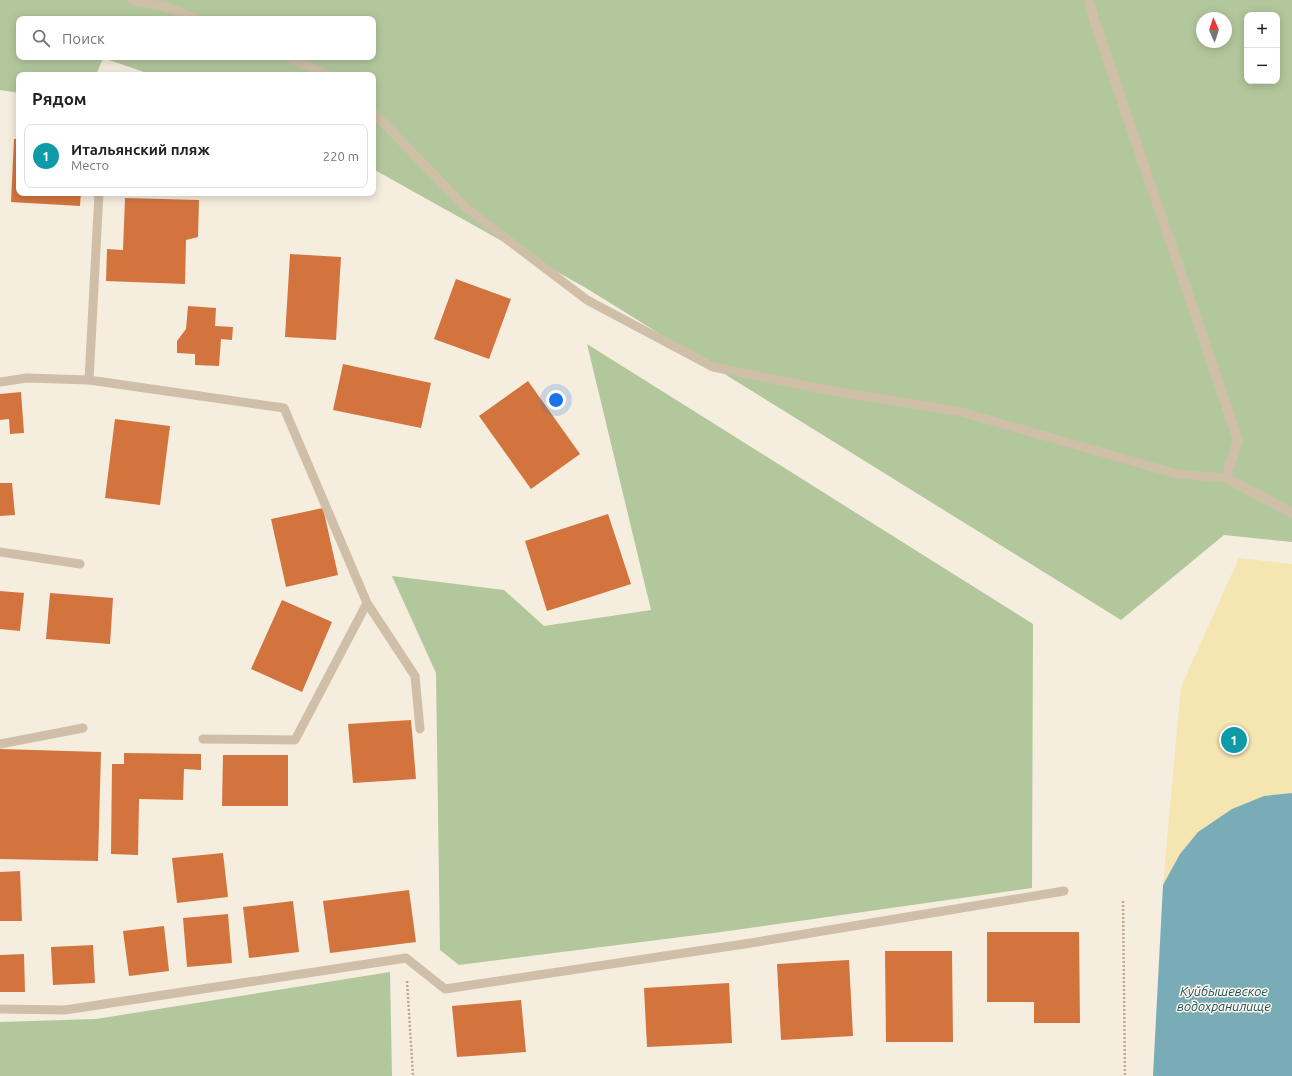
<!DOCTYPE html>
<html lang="ru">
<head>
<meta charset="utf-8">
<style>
  body { margin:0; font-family:Ubuntu,sans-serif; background:#f2f2f2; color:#222 }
  .controls { position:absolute; right:12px; top:12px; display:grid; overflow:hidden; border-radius:8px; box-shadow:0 2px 10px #0003 }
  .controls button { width:36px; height:36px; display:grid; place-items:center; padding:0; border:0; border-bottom:1px solid #e0e0e0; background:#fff; color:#222; font:20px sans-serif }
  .compass { position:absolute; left:1196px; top:12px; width:36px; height:36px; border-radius:50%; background:#fff; box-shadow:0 2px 10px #0003; rotate:357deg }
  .you { position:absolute; left:556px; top:400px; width:14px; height:14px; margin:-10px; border:3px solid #fff; border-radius:50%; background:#1a73e8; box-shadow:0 0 0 6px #1a73e833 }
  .badge { display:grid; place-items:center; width:26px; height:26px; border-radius:50%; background:#0f766e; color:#fff; font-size:13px; font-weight:700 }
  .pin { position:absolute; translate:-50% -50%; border:2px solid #fff; box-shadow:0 1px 4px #0006 }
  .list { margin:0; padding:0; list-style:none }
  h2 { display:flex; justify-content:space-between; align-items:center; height:52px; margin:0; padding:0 16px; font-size:17px }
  h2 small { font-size:13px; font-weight:400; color:#767676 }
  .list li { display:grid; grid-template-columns:26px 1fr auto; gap:12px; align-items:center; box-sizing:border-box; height:64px; margin:0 8px 8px; padding:0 8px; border:1px solid #e0e0e0; border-radius:8px }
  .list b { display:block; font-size:15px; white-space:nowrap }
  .list p { margin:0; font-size:13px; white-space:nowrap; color:#767676 }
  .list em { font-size:13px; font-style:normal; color:#767676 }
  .icon { flex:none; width:22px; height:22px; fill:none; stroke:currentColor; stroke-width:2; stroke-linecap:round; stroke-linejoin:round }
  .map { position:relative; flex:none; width:1292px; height:1076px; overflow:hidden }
  .search { position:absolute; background:#fff; box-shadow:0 2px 10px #0003; left:16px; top:16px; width:360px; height:44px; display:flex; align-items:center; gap:10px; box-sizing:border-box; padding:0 14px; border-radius:8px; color:#767676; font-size:15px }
  .panel { position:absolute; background:#fff; box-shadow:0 2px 10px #0003; left:16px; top:72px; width:360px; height:124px; border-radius:8px }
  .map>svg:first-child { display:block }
</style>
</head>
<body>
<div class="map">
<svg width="1292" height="1076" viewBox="0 0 1292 1076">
  <rect width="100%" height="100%" fill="#f5edde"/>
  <path fill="#b3c79c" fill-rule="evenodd" d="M0,0H1292V542L1224,535L1121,620L586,288L373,169V75H153L103,58L96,75H19V93L0,90ZM1247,15H1277V81H1247ZM1202,18H1226V42H1202ZM19,19H373V57H19Z
    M587,344L1033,624L1032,888L721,932L459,965L440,950L436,673L392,576L504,590L544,626L651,610Z
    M390,972L392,1076H0V1022L96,1019Z"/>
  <path fill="#f4e5b1" d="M1239,558L1292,564V793L1264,796L1232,809L1198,832L1180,854L1163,885L1181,687Z"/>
  <path fill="#79acb6" d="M1292,793V1076H1153L1163,885L1180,854L1198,832L1232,809L1264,796Z"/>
  <path fill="#d3743e" d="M14,139H19V193H81L80,206L11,202Z
    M125,198L199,200L198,237L186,240L185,284L106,281L107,249L123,250Z
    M290,254L341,257L336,340L285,337Z
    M456,279L511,299L489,359L434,339Z
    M188,306L216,308L215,326L233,327L232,340L221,339L219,366L195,365V354L177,353V341L186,329Z
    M343,364L431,383L421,428L333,410Z
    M528,381L580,454L531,489L479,416Z
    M21,392L24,433L10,434L9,419L0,420V394Z
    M115,419L170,426L160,505L105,498Z
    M0,483H12L15,515L0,516Z
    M323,508L338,575L286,587L271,519Z
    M608,514L631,584L547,611L525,541Z
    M0,591L24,593L20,631L0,629Z
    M50,593L113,598L110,644L46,639Z
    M282,600L332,622L302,692L251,669Z
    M411,720L416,779L353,783L348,724Z
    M0,749L101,752L98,861L0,859Z
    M124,753L201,754V770L184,769L183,800L139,799L138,855L111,854L112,764H124Z
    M223,755H288V806H222Z
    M223,853L228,897L177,903L172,858Z
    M20,871L22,921H0V872Z
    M409,890L416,942L330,953L323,901Z
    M293,901L299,952L249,958L243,907Z
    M228,914L232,963L187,967L183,918Z
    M164,926L169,971L129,976L123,931Z
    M987,932H1079L1080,1023H1034V1002H987Z
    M93,945L95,983L53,985L51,947Z
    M885,951H952L953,1042H886Z
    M24,954L25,992H0V955Z
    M849,960L853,1036L781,1040L777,964Z
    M729,983L732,1043L647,1047L644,988Z
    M521,1000L526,1052L457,1057L452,1006Z"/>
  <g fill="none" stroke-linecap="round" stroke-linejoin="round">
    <path stroke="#bba992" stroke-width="2.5" stroke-dasharray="2 2" stroke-linecap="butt" d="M1123,901L1125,1076
      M407,981L413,1076"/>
    <path stroke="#cfbfa8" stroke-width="9" d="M132,0L166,7L197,19
      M288,57L328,75
      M373,112L467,209L587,300L713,367L838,392L958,411L1177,474L1226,478
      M89,380L99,193
      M0,382L27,378L89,380L284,408L367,603L295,740L203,739
      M0,552L80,564
      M367,603L415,676L420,729
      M0,744L83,728
      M0,1009L65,1010L406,958L445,989L751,943L1064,891"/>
    <path stroke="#cfbfa8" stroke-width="10" d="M1089,0L1094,19L1238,440L1226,478L1292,513"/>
  </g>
  <g text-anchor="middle" stroke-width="3" stroke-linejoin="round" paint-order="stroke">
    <g font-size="13" font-style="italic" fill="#195462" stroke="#fcf6eb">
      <text x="1224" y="996">Куйбышевское<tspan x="1224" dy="15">водохранилище</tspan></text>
    </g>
  </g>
</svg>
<div class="controls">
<button>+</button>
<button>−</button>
</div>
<svg class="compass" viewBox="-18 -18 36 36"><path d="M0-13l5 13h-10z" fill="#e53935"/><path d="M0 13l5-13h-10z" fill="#767676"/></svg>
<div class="you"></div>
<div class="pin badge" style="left:1234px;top:740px;background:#0f9aa8">1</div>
<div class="search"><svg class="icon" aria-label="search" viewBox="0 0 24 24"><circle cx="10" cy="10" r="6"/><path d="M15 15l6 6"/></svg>Поиск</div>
<section class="panel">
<h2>Рядом<small></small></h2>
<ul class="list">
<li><span class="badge" style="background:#0f9aa8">1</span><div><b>Итальянский пляж</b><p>Место</p></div><em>220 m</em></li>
</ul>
</section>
</div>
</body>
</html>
